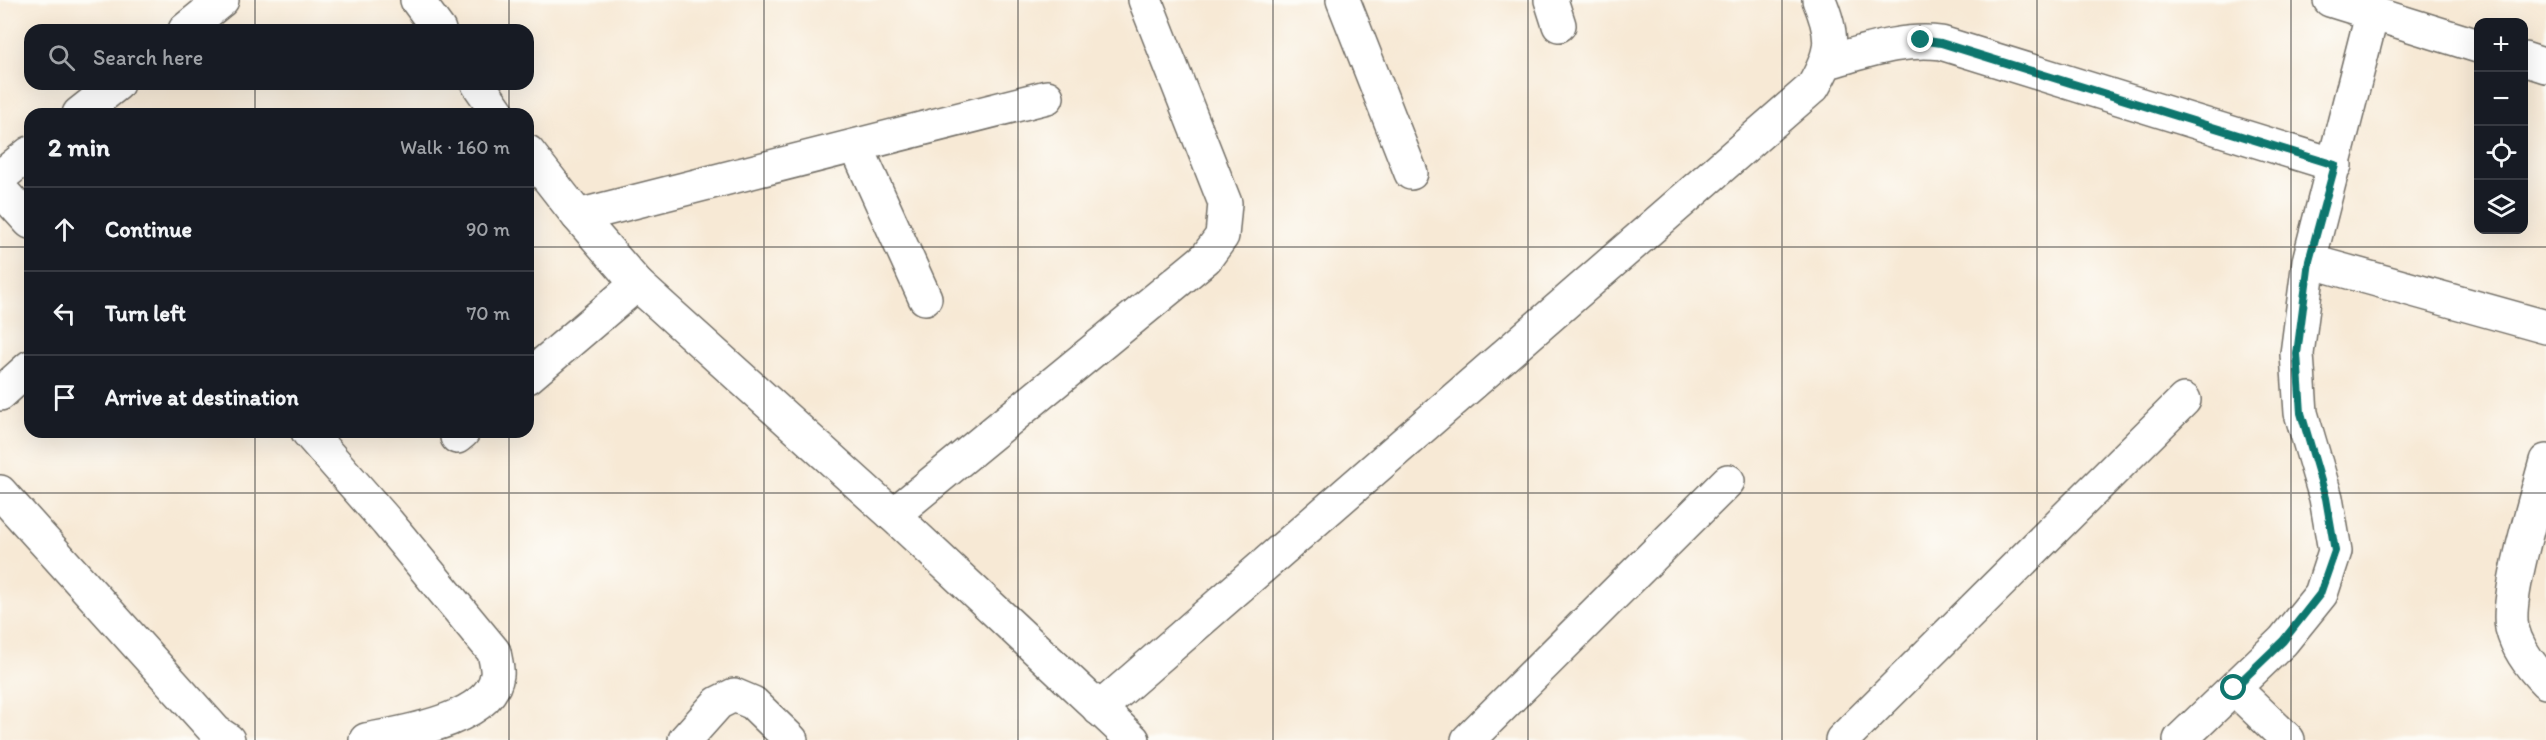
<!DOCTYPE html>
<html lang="en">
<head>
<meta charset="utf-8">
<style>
  body { margin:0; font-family:Itim,sans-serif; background:#20242c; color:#f1f3f6 }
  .controls { position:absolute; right:18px; top:18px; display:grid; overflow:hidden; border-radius:12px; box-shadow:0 6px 24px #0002 }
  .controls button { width:54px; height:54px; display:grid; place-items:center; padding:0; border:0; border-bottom:2px solid #363941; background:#171b24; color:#f1f3f6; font:30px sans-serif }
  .stop { position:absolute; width:18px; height:18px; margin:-14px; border:4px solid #0f766e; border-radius:50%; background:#fff }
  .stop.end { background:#0f766e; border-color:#fff; box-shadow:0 2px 6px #0008 }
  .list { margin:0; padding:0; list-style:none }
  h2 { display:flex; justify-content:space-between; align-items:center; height:78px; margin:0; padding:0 24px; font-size:26px }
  h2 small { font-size:20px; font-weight:400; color:#9ea1a6 }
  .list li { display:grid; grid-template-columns:39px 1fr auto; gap:18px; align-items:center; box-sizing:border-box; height:84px; padding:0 24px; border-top:2px solid #363941 }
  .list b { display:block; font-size:22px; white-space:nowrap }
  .list em { font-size:20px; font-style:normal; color:#9ea1a6 }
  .icon { flex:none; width:33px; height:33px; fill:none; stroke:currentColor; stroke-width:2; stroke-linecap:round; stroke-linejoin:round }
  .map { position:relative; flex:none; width:2546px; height:740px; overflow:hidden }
  .search { position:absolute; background:#171b24; box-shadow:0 6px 24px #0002; left:24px; top:24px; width:510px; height:66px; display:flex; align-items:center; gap:15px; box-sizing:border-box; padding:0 21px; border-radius:18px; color:#9ea1a6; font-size:22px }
  .panel { position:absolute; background:#171b24; box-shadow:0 6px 24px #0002; left:24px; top:108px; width:510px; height:330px; border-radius:18px }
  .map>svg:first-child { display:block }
</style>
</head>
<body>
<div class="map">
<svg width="2546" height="740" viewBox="0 0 2546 740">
  <rect width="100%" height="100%" fill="#fdfcf7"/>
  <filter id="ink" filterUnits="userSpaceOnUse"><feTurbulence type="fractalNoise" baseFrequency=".0167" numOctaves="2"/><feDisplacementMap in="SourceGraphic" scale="12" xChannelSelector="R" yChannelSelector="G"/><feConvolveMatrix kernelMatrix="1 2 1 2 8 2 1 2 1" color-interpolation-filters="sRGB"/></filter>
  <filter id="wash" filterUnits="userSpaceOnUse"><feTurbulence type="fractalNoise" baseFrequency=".008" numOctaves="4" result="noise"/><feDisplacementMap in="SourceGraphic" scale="24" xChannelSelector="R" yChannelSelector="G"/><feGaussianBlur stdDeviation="1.35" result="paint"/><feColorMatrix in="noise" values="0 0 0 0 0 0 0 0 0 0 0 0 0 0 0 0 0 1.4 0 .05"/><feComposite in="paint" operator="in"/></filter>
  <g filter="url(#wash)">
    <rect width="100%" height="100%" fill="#f7e9d5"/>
  </g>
  <g filter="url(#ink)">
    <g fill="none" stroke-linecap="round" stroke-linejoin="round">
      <defs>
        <path id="minor" d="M1343,0L1411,173
          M1551,0L1559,25
          M2330,0L2478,46
          M185,30L222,0
          M2524,59L2546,66
          M1827,62C1865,52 1902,38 1941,43L2335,165
          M79,114L117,84
          M856,146L925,298
          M0,177L30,153
          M0,189L30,222
          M578,216L1047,97
          M2309,261L2546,327
          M528,377L637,284
          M0,394L30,367
          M308,432L387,522L494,652C495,659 498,668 497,675C491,720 401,733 366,740
          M457,437L463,432
          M2546,461C2537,496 2505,597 2512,628C2517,648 2531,667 2546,682
          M0,492L216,732L228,740
          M893,515L1206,258L1222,236L1225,203L1145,0
          M2234,688L2288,740
          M1099,709L1813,87C1833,52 1835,38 1819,0
          M685,740L718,703L734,695L753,703L791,740
          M1468,740L1728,481
          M1842,740L2184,400
          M2180,740L2283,641L2321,594L2335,551L2326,498L2301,413L2297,354L2309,261L2372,14"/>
        <path id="tertiary" d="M417,0L439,30
          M478,84L499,114
          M528,152L578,216L637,284L893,515L1133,740"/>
      </defs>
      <use href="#minor" stroke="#726e66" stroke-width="36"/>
      <use href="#tertiary" stroke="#726e66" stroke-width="36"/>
      <use href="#minor" stroke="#fff" stroke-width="33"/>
      <use href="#tertiary" stroke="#fff" stroke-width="33"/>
    </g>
  </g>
  <g fill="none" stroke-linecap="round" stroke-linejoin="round" filter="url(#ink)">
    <path stroke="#0f766e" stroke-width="8" d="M1921,40L1941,43L2335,165L2309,261L2297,354L2301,413L2326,498L2335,551L2320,594L2283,641L2234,688"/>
  </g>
  <path fill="none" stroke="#2b2b2b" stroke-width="1.5" stroke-opacity="0.55" d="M255,0V30M509,0V30M764,0V740M1018,0V740M1273,0V740M1528,0V740M1782,0V740M2037,0V740M2291,0V740M255,84V114M509,84V114M0,247H30M528,247H2546M255,432V740M509,432V740M0,493H2546"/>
</svg>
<div class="controls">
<button>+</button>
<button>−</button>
<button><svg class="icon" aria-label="locate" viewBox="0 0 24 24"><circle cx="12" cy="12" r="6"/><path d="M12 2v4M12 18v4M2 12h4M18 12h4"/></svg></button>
<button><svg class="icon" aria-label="layers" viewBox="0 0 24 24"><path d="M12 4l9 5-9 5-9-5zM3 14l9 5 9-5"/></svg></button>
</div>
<div class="stop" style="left:2234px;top:688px"></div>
<div class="stop end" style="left:1921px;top:40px"></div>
<div class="search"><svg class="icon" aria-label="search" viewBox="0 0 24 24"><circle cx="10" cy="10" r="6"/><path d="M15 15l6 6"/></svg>Search here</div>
<section class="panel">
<h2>2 min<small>Walk · 160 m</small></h2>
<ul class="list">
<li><svg class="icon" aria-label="ahead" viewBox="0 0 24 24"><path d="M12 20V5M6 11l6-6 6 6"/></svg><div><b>Continue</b></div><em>90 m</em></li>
<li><svg class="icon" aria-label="left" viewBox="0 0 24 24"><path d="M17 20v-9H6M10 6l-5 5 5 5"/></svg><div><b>Turn left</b></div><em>70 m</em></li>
<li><svg class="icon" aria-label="arrive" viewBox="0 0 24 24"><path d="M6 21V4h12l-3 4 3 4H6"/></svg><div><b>Arrive at destination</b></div></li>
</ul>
</section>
</div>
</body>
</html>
